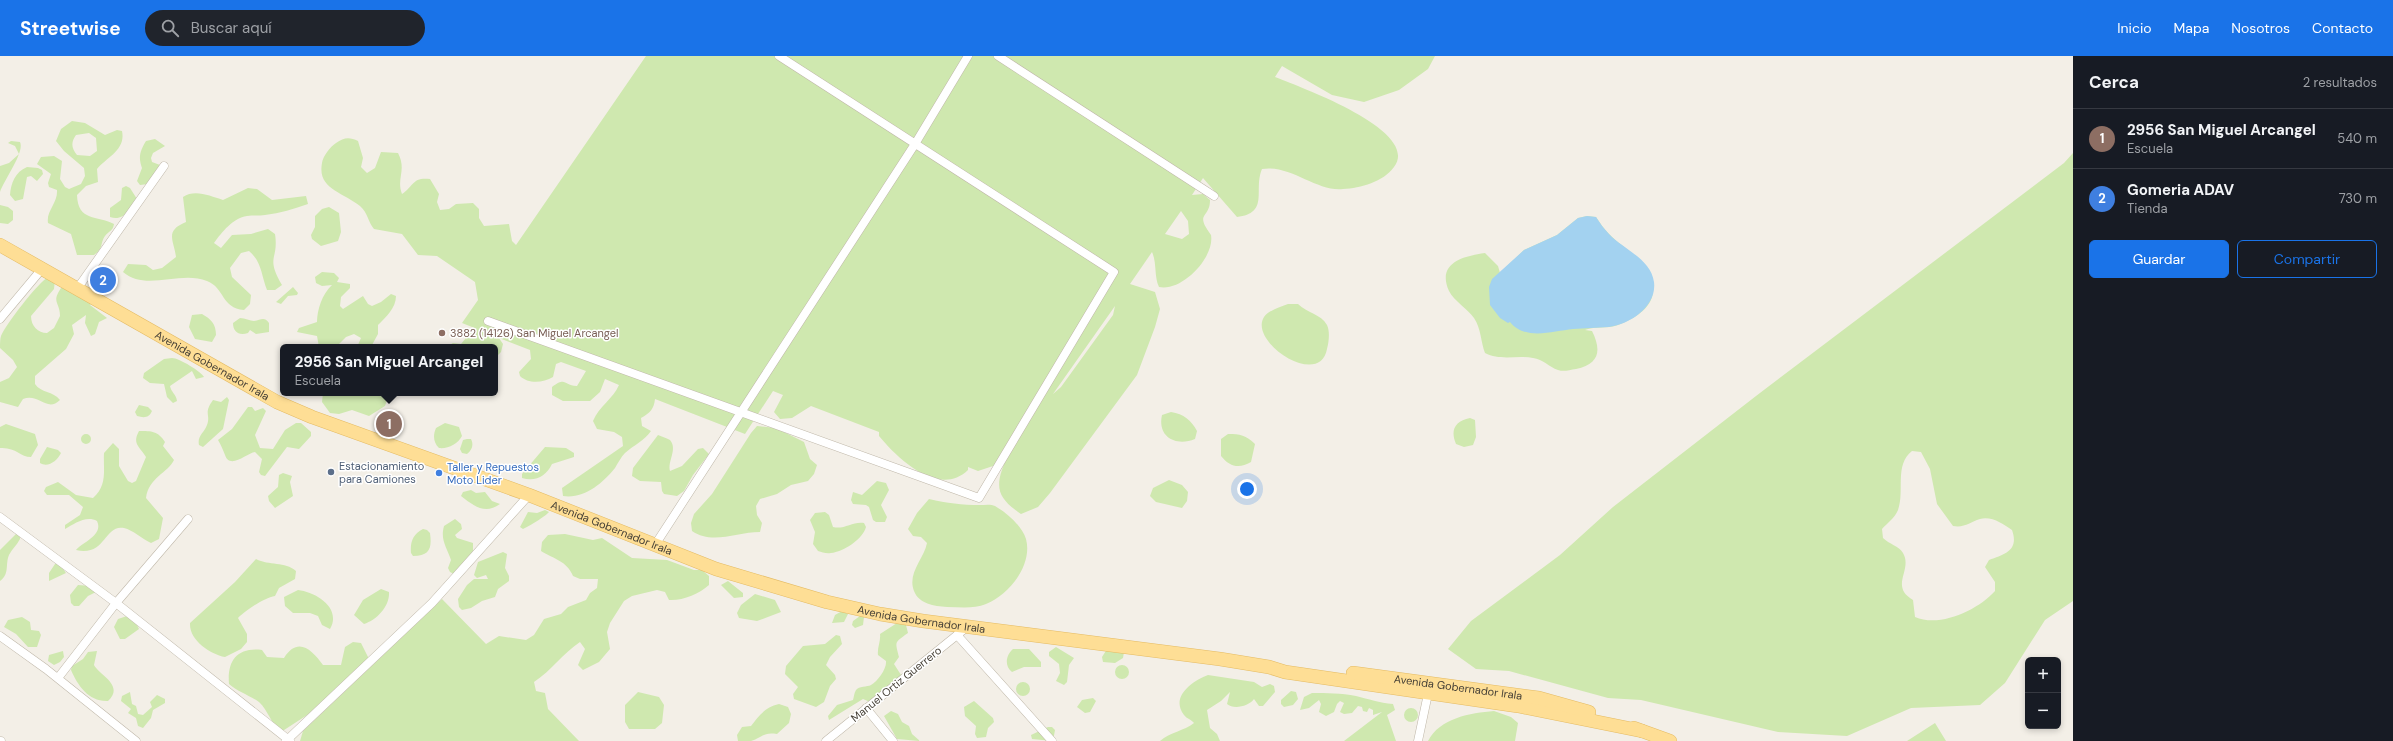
<!DOCTYPE html>
<html lang="es">
<head>
<meta charset="utf-8">
<style>
  body { margin:0; font-family:"DM Sans",sans-serif; background:#20242c; color:#f1f3f6 }
  .controls { position:absolute; right:12px; bottom:12px; display:grid; overflow:hidden; border-radius:6px; box-shadow:0 2px 6px #0003 }
  .controls button { width:36px; height:36px; display:grid; place-items:center; padding:0; border:0; border-bottom:1px solid #363941; background:#171b24; color:#f1f3f6; font:20px sans-serif }
  .you { position:absolute; left:1247px; top:433px; width:14px; height:14px; margin:-10px; border:3px solid #fff; border-radius:50%; background:#1a73e8; box-shadow:0 0 0 6px #1a73e833 }
  .badge { display:grid; place-items:center; width:26px; height:26px; border-radius:50%; background:#1a73e8; color:#fff; font-size:13px; font-weight:700 }
  .pin { position:absolute; translate:-50% -50%; border:2px solid #fff; box-shadow:0 1px 4px #0006 }
  .popup { position:absolute; left:280px; top:288px; width:218px; height:52px; box-sizing:border-box; display:grid; place-content:center; border-radius:6px; background:#171b24; filter:drop-shadow(0 1px 3px #0005); font-size:13px; white-space:nowrap; color:#9ea1a6 }
  .popup b { font-size:15px; color:#f1f3f6 }
  .popup::after { content:''; position:absolute; left:50%; top:100%; margin-left:-8px; border:8px solid transparent; border-top-color:#171b24 }
  .list { margin:0; padding:0; list-style:none }
  h2 { display:flex; justify-content:space-between; align-items:center; height:52px; margin:0; padding:0 16px; font-size:17px }
  h2 small { font-size:13px; font-weight:400; color:#9ea1a6 }
  .list li { display:grid; grid-template-columns:26px 1fr auto; gap:12px; align-items:center; box-sizing:border-box; height:60px; padding:0 16px; border-top:1px solid #363941 }
  .list b { display:block; font-size:15px; white-space:nowrap }
  .list p { margin:0; font-size:13px; white-space:nowrap; color:#9ea1a6 }
  .list em { font-size:13px; font-style:normal; color:#9ea1a6 }
  .actions { display:flex; gap:8px; padding:12px 16px }
  .actions a { flex:1; padding:9px 0; border:1px solid #1a73e8; border-radius:6px; text-align:center; font-size:14px; color:#1a73e8 }
  .actions .main { background:#1a73e8; color:#fff }
  .icon { flex:none; width:22px; height:22px; fill:none; stroke:currentColor; stroke-width:2; stroke-linecap:round; stroke-linejoin:round }
  .map { position:relative; flex:none; width:2073px; height:685px; overflow:hidden }
  header { display:flex; align-items:center; gap:24px; box-sizing:border-box; height:56px; padding:0 20px; background:#1a73e8; color:#fff }
  header strong { font-size:19px }
  nav { display:flex; gap:22px; margin-inline-start:auto; font-size:14px }
  .search { width:280px; height:36px; background:#20242c; display:flex; align-items:center; gap:10px; box-sizing:border-box; padding:0 14px; border-radius:22px; color:#9ea1a6; font-size:15px }
  main { display:flex }
  aside { flex:1; background:#171b24 }
  .map>svg:first-child { display:block }
</style>
</head>
<body>
<header>
<strong>Streetwise</strong>
<div class="search"><svg class="icon" aria-label="search" viewBox="0 0 24 24"><circle cx="10" cy="10" r="6"/><path d="M15 15l6 6"/></svg>Buscar aquí</div>
<nav><a>Inicio</a><a>Mapa</a><a>Nosotros</a><a>Contacto</a></nav>
</header>
<main>
<div class="map">
<svg width="2073" height="685" viewBox="0 0 2073 685">
  <rect width="100%" height="100%" fill="#f3efe7"/>
  <path fill="#cfe8af" fill-rule="evenodd" d="M646,0H1435L1428,13L1399,34L1364,46L1332,39L1282,10L1275,21C1297,30 1422,74 1394,111C1383,126 1361,132 1343,133C1317,136 1290,108 1262,113C1253,134 1270,157 1237,161L1203,122L1192,139L1203,138L1210,144C1210,163 1194,156 1211,179C1215,201 1182,236 1159,231C1154,221 1157,207 1152,196L1130,228L1155,236L1160,253L1155,271L1137,319L1050,437L1038,451L1021,458C998,442 994,432 1005,406L978,415L968,411V414C939,442 898,403 879,380V376L811,350L792,362L780,363L774,356L783,339L773,335L745,378L655,343C654,353 650,357 641,362L642,370L651,375C644,385 634,389 625,397C621,401 618,407 615,412C602,428 584,443 563,440L562,432L623,390L622,381L614,376L597,373L593,365C599,350 613,343 619,329L605,323L600,336L590,345H563L552,339V331C567,320 563,330 577,330L586,315L561,306L556,308L553,321C543,327 528,328 520,320L519,316L531,303L530,294L499,282L503,288L501,296L495,302V291H446L453,287L461,288L470,277L477,273L462,267L478,244L475,226L437,200L418,199L402,178L374,173C368,166 368,157 360,150C343,136 317,133 322,107C323,100 330,91 336,87C344,81 350,81 358,85L363,102L361,111L367,117L375,112L381,96L398,97C407,114 396,123 402,138C414,130 412,121 430,123L439,138L437,146L440,154L449,153L456,148L473,147L479,153V162L484,170L509,168L512,185L516,189ZM1181,155L1188,165L1189,178L1182,183L1165,178ZM1115,250L1113,259L1061,331L1053,338Z
    M72,65L85,67L105,79L117,74L122,75C126,94 107,101 97,113L98,126L86,130L77,139C78,166 97,159 114,168C113,175 109,175 105,180C100,187 104,192 94,199H77L71,178L48,167C46,155 58,147 57,134L49,131L48,127L51,118L37,108L41,101L54,100L62,105L60,123L65,131L69,133L81,128L85,120L84,112L64,95L56,85L61,73ZM89,77L96,82L97,95L90,100L77,99C71,92 71,86 76,79Z
    M155,83L165,90L153,97L151,102L152,106L160,109L148,128L140,129L137,125L142,112C138,101 140,95 146,85Z
    M11,85L20,86C25,96 4,124 0,136V110L9,107L19,98L15,90L8,87Z
    M2073,97V545L2045,564L2005,627L1980,649L1911,652L1847,680L1778,676L1641,644L1608,642L1509,615L1476,613L1448,593L1471,565L1560,499L1613,451L1756,340L2064,107ZM1912,395L1921,396L1930,413L1937,448L1953,470C1965,472 1970,466 1980,463C1992,460 2003,468 2012,474C2019,494 2006,498 1989,504L1985,511L1995,526V535C1978,554 1940,572 1915,561L1913,544C1889,530 1913,514 1903,497C1899,490 1889,488 1883,482L1882,473C1887,467 1895,462 1898,454C1905,435 1894,409 1912,395Z
    M27,111L38,112L42,114L43,118L37,125L31,120L27,121L23,143L15,145L10,139C11,127 15,116 27,111Z
    M126,130L130,132L137,143C130,152 124,166 110,161V152L121,144L122,132Z
    M248,132L257,133L272,144L306,140L308,148C294,153 280,157 265,159C259,160 253,159 247,160C233,162 222,176 214,187L221,192L232,179L251,178L268,173L275,178C279,204 265,200 282,229L275,234H267C261,219 262,206 249,195L241,197L230,212L232,221L251,239L250,248L244,254C221,252 225,232 207,225C180,214 146,236 123,216L128,208L146,209L153,214L162,212L176,201C174,184 164,175 186,166L183,141C195,133 210,140 223,144Z
    M0,149L8,151L13,155V164L8,168L0,167Z
    M329,151L339,157L341,176L338,185L321,190L312,183L311,179L315,171V160L322,153Z
    M1587,160L1596,161C1600,167 1604,173 1609,178C1627,197 1661,209 1652,241C1648,255 1631,264 1618,269C1607,273 1596,270 1585,274L1592,275C1602,295 1599,308 1576,313C1569,314 1564,316 1558,314C1549,311 1543,303 1533,302C1517,299 1500,305 1485,297C1481,287 1481,272 1474,262C1468,253 1454,245 1449,235C1436,206 1465,200 1485,197L1498,210L1500,217L1524,194L1557,179L1578,162Z
    M322,216L334,217L339,222L337,226L350,228V232L341,241L340,250L343,253L363,240L368,248L372,250L381,246L391,238L396,240C396,252 386,261 378,269V278L372,289L374,291H357L361,282L354,278L346,281L336,291H319L317,280L297,276L299,272L317,266C317,254 322,238 332,229L322,230L316,227L315,221Z
    M48,221L55,224L54,233L31,260C31,270 38,277 47,277L54,272L60,260C60,246 51,247 61,232L65,231L93,246L90,249L107,262L99,266L95,278L91,280L85,267L86,259L72,269L74,278L66,293L35,320V328C41,337 53,335 60,344C47,357 39,337 23,343L18,351L0,346V326L9,322L17,311L13,304L0,292C0,288 0,283 1,280C6,268 37,228 48,221Z
    M293,231L298,237L297,239L288,240L281,248L276,246Z
    M1288,248H1298C1307,257 1321,258 1327,269C1330,275 1329,286 1327,293C1320,333 1248,286 1264,261C1269,254 1281,251 1288,248Z
    M202,258C211,263 216,268 216,279L212,286L195,283L189,271L192,259Z
    M240,262C245,262 250,265 254,265C261,264 264,260 269,267V276L256,278L250,274L248,277C239,280 233,276 233,267Z
    M172,302C179,302 202,316 204,321L196,323L192,315L170,330C171,336 176,338 177,345L173,347L167,341L164,328L150,327L143,322L144,317L164,303Z
    M323,337H384L388,341L385,350L369,360L352,354L339,358L330,357L322,346Z
    M227,341L229,344L223,373L203,391L199,389C197,380 204,377 207,369C211,358 203,358 213,344L221,346Z
    M139,349L148,351L152,355C149,362 144,362 137,360L135,356Z
    M248,351H252L255,355L263,352L266,355L255,379L260,392L273,393L285,374L296,367H301L311,376V380L299,393L287,391L265,420L261,419L259,416L262,403L255,396C247,397 230,414 225,399C223,394 221,389 218,384L232,373Z
    M1171,356C1184,358 1191,364 1197,375L1195,383C1176,391 1157,381 1162,359Z
    M1470,362L1475,364L1476,381L1473,389L1464,391L1456,388C1450,374 1455,365 1470,362Z
    M445,367L459,371L462,380C458,388 448,393 439,392C433,386 433,379 436,372Z
    M6,368L35,378L38,389L31,401C20,401 16,391 0,392V371Z
    M757,370L776,372L804,386L810,403L817,409L814,418L808,425L791,429L777,438L760,443L756,450L757,459L762,467L760,476C737,476 712,489 692,475L691,467L694,458L712,438L751,377Z
    M139,375C152,375 158,375 165,386L163,390L174,404C168,417 149,421 146,442L163,462L159,483L151,487C142,483 133,474 124,472C104,468 106,501 76,494C81,487 104,479 97,465C86,459 74,468 65,473V469L80,459L83,451L69,439H47L44,435L46,431L58,426L76,439L93,442C108,429 103,413 104,397L113,387L119,393V410L128,425L132,427L136,425L146,401C139,390 132,388 139,375Z
    M81 383a5 5 0 1 1 10 0a5 5 0 1 1-10 0Z
    M1228,378C1240,378 1246,379 1255,388L1251,406C1239,413 1230,411 1221,400V383Z
    M658,379C662,381 667,382 670,384C678,393 667,406 670,415L682,410L698,393L703,392L709,398L693,419L684,435L677,440L664,438L662,435L661,426L640,425L632,420L633,412Z
    M467,383H471C474,389 472,394 467,398L462,397L460,393L463,384Z
    M47,391L58,394L61,397C57,405 48,412 40,407V403Z
    M545,391L566,392L574,397V401L552,408C546,420 536,426 522,422V418Z
    M283,417L292,420L290,426L293,440L275,452L269,445L268,440L278,431L279,419Z
    M1169,424L1182,429L1188,436L1187,445L1182,452L1156,446L1150,440L1153,432Z
    M877,425L886,427L889,434L881,449L887,461L885,466H876L873,464L869,451L866,449L853,448L851,444L853,436L862,439Z
    M471,434L476,437L485,436L492,445L500,448C485,459 474,450 461,440L463,436Z
    M929,443C947,447 962,449 980,449C985,449 991,448 995,450C1007,457 1022,470 1026,483C1033,509 1009,539 986,548C974,553 960,551 947,551C934,550 919,548 914,535C907,517 924,503 927,487L921,481L913,480L908,473L917,457Z
    M545,454L549,456C546,460 528,471 523,473L520,471L528,456L537,457Z
    M825,456L829,459L833,471C844,474 853,465 864,467L866,471C863,483 843,496 831,497C826,498 822,496 818,495L813,488L815,476L810,464L815,457Z
    M455,463L461,468L462,473L455,479L457,482L473,487V495L454,518L450,516L448,512L451,504C447,492 440,484 444,470Z
    M423,473L427,474L430,477C432,492 430,500 413,500L411,497C410,486 413,478 423,473Z
    M16,478L20,479V483C17,489 12,493 9,499C5,508 10,518 0,525V494Z
    M565,478L593,484L602,482L632,502L667,504L694,514H702L709,520V529C699,538 682,545 669,544L665,536L657,534L632,540L624,545L610,567L607,576L610,593L599,606L583,614L578,609L585,593L580,586C562,598 552,614 534,626L536,635L545,637L548,653L579,685H300L303,675L442,543L486,588L499,580L526,584L534,579L544,563L561,558L568,551L586,544L590,537L597,532L598,523H580L573,520C567,505 554,503 541,495L542,486L548,479Z
    M503,496L507,498L505,512L509,520V525L498,533L495,541L482,545L471,552L462,554L459,551L458,543L467,529L474,523H488L486,519L477,522L474,519L478,506Z
    M256,503C269,510 285,505 296,515L295,523L279,532L275,540C264,542 246,554 238,562L247,578V586L241,593L225,601C210,598 189,584 190,567L235,526Z
    M59,507L66,517L49,525V517L55,508Z
    M728,525L743,537V541L734,542L721,529Z
    M78,529L91,530L96,536L88,540L79,550H74L71,547L70,539Z
    M381,533L389,536C390,550 377,564 364,568L354,559L363,544Z
    M298,534C316,536 342,552 330,573L322,569L318,560L310,557H293L285,550L284,541Z
    M755,538L775,544L781,556L757,565L739,562L737,557L741,549Z
    M842,555L848,558L844,566L832,567L835,559Z
    M127,560L135,565L139,573L125,583H120L114,571L118,563Z
    M860,560L864,561L863,569L855,572L852,569L853,565Z
    M22,561L30,566L31,574L39,575L41,579L37,591H28L16,578L4,571L8,564Z
    M897,567L906,569L908,577C894,587 895,585 899,601L894,608L903,622L902,630L879,645L870,646L863,643L829,664L828,660L837,649L853,644C854,641 854,637 856,634C859,630 867,631 871,629C878,625 887,612 886,605L878,599C877,592 881,585 880,578Z
    M836,579L840,580L842,588L830,601L826,609L835,619L836,623L830,630L824,646L816,651L794,643L793,638L798,631L785,618L786,610L803,590L825,588Z
    M353,586L361,587L369,603L318,652L281,676C271,668 268,654 259,646C249,639 238,636 229,628C227,605 237,591 262,594L267,601L284,602C298,580 312,594 323,609H341L345,591Z
    M1109,590L1124,596L1123,602L1115,607L1103,606L1102,601Z
    M1056,591L1074,602L1069,609L1067,626L1064,629L1056,625L1060,617L1059,608L1049,600V596Z
    M1013,593H1029L1041,606V611H1024L1012,616C1004,610 1006,599 1013,593Z
    M63,595L64,601L60,606L54,609L48,605L49,599Z
    M97,595L94,609C99,619 125,629 108,645C89,646 78,630 71,614L72,610L83,603L88,596Z
    M1115 616a7 7 0 1 1 14 0a7 7 0 1 1-14 0Z
    M1208,619L1254,626L1262,631L1270,628L1274,630L1275,636L1263,650H1259L1254,643C1249,650 1234,654 1227,648L1230,636L1221,645L1207,654L1210,672L1217,678L1220,685H1160C1170,676 1184,675 1194,667C1191,663 1187,663 1184,659C1170,641 1192,625 1208,619Z
    M1016 633a7 7 0 1 1 14 0a7 7 0 1 1-14 0Z
    M1291,635L1296,636L1298,643L1293,649L1284,651L1281,648V644Z
    M130,636L132,648L136,650L138,658L143,659L152,651L150,646L157,639L165,643V647L153,654L151,662L143,672L138,670L136,662L128,657L131,653L121,645L122,640Z
    M638,636L659,641L664,649L662,667L655,673H629L625,666V649Z
    M1312,637C1327,637 1341,637 1356,640C1369,643 1379,647 1393,648L1395,654L1387,659L1396,685H1344L1382,656L1373,659V654L1369,652L1367,656L1363,655L1362,651L1358,650L1352,657L1344,658L1340,656L1344,647L1340,645L1337,648L1334,656L1326,660L1319,656L1321,648L1319,644L1309,652L1300,654L1304,641Z
    M1093,642L1096,645L1090,656L1085,657L1077,651L1082,644Z
    M974,645L993,662L994,666L988,672L986,681L977,682L975,678L976,670L965,660L964,651Z
    M779,648L788,651L791,658L789,667L777,678C763,676 763,681 751,685C748,685 742,685 738,685L737,679L742,671L751,670C759,660 765,651 779,648Z
    M1404 659a7 7 0 1 1 14 0a7 7 0 1 1-14 0Z
    M891,655L898,658L902,666L909,670L912,678L920,685L897,683L884,660Z
    M1494,655L1511,661L1518,667L1515,685H1428C1440,662 1470,657 1494,655Z
    M1935,667L1946,685H1907Z
    M1048,671H1052L1055,674L1053,685L1032,683L1031,679Z"/>
  <path fill="#a3d2f0" d="M1587,160L1596,161C1600,167 1604,173 1609,178C1623,193 1651,203 1654,226C1657,250 1631,268 1609,271C1597,272 1585,272 1573,273C1553,275 1525,285 1510,266L1508,267L1500,262L1490,249L1489,231L1492,223L1524,194L1557,179L1578,162Z"/>
  <g fill="none" stroke-linecap="round" stroke-linejoin="round">
    <defs>
      <path id="minor" d="M998,0L1214,140
        M77,233L164,110
        M0,263L41,214
        M488,265L979,442L1114,216L779,0
        M0,461L116,547L290,685
        M655,489L915,88L968,0
        M957,579L1052,685
        M0,580L46,613L136,685
        M58,622L116,547L188,463
        M866,652L893,685
        M0,685H1
        M286,685L432,547L529,439
        M826,685L967,571
        M1418,685L1429,633"/>
      <g id="primary">
        <path id="s1" d="M0,189L277,346L312,361L529,439L716,513L827,546L880,558L923,565L1220,603L1269,611L1285,616L1518,650L1642,675"/>
        <path id="s2" d="M1353,617L1539,642L1589,656"/>
        <path d="M1634,672L1670,685"/>
      </g>
    </defs>
    <use href="#minor" stroke="#bfb7a9" stroke-width="9"/>
    <use href="#primary" stroke="#e4bb64" stroke-width="14"/>
    <use href="#minor" stroke="#fff" stroke-width="8"/>
    <use href="#primary" stroke="#fede95" stroke-width="13"/>
  </g>
  <circle fill="#8d6e63" stroke="#fff" stroke-width="1.5" cx="442" cy="277" r="4"/>
  <circle fill="#5c6f8a" stroke="#fff" stroke-width="1.5" cx="331" cy="416" r="4"/>
  <circle fill="#3f7fe0" stroke="#fff" stroke-width="1.5" cx="439" cy="417" r="4"/>
  <g text-anchor="middle" stroke-width="3" stroke-linejoin="round" paint-order="stroke">
    <g font-size="11" fill="#785e54" stroke="#fff" text-anchor="start">
      <text x="450" y="281">3882 (14126) San Miguel Arcangel</text>
    </g>
    <g font-size="11" fill="#464036" stroke="#fff">
      <text dy="4" stroke="none"><textPath href="#s1" startOffset="244">Avenida Gobernador Irala</textPath></text>
      <text dy="4" stroke="none"><textPath href="#s1" startOffset="676">Avenida Gobernador Irala</textPath></text>
      <text dy="4" stroke="none"><textPath href="#s1" startOffset="1000">Avenida Gobernador Irala</textPath></text>
      <text transform="translate(896 628) rotate(-39)" y="4">Manuel Ortiz Guerrero</text>
      <text dy="4" stroke="none"><textPath href="#s2" startOffset="106">Avenida Gobernador Irala</textPath></text>
    </g>
    <g font-size="11" fill="#4e5e75" stroke="#fff" text-anchor="start">
      <text x="339" y="414">Estacionamiento<tspan x="339" dy="13">para Camiones</tspan></text>
    </g>
    <g font-size="11" fill="#366cbe" stroke="#fff" text-anchor="start">
      <text x="447" y="415">Taller y Repuestos<tspan x="447" dy="13">Moto Lider</tspan></text>
    </g>
  </g>
</svg>
<div class="controls">
<button>+</button>
<button>−</button>
</div>
<div class="you"></div>
<div class="pin badge" style="left:389px;top:368px;background:#8d6e63">1</div>
<div class="popup"><b>2956 San Miguel Arcangel</b>Escuela</div>
<div class="pin badge" style="left:103px;top:224px;background:#3f7fe0">2</div>
</div>
<aside>
<h2>Cerca<small>2 resultados</small></h2>
<ul class="list">
<li><span class="badge" style="background:#8d6e63">1</span><div><b>2956 San Miguel Arcangel</b><p>Escuela</p></div><em>540 m</em></li>
<li><span class="badge" style="background:#3f7fe0">2</span><div><b>Gomeria ADAV</b><p>Tienda</p></div><em>730 m</em></li>
</ul>
<div class="actions"><a class="main">Guardar</a><a>Compartir</a></div>
</aside>
</main>
</body>
</html>
